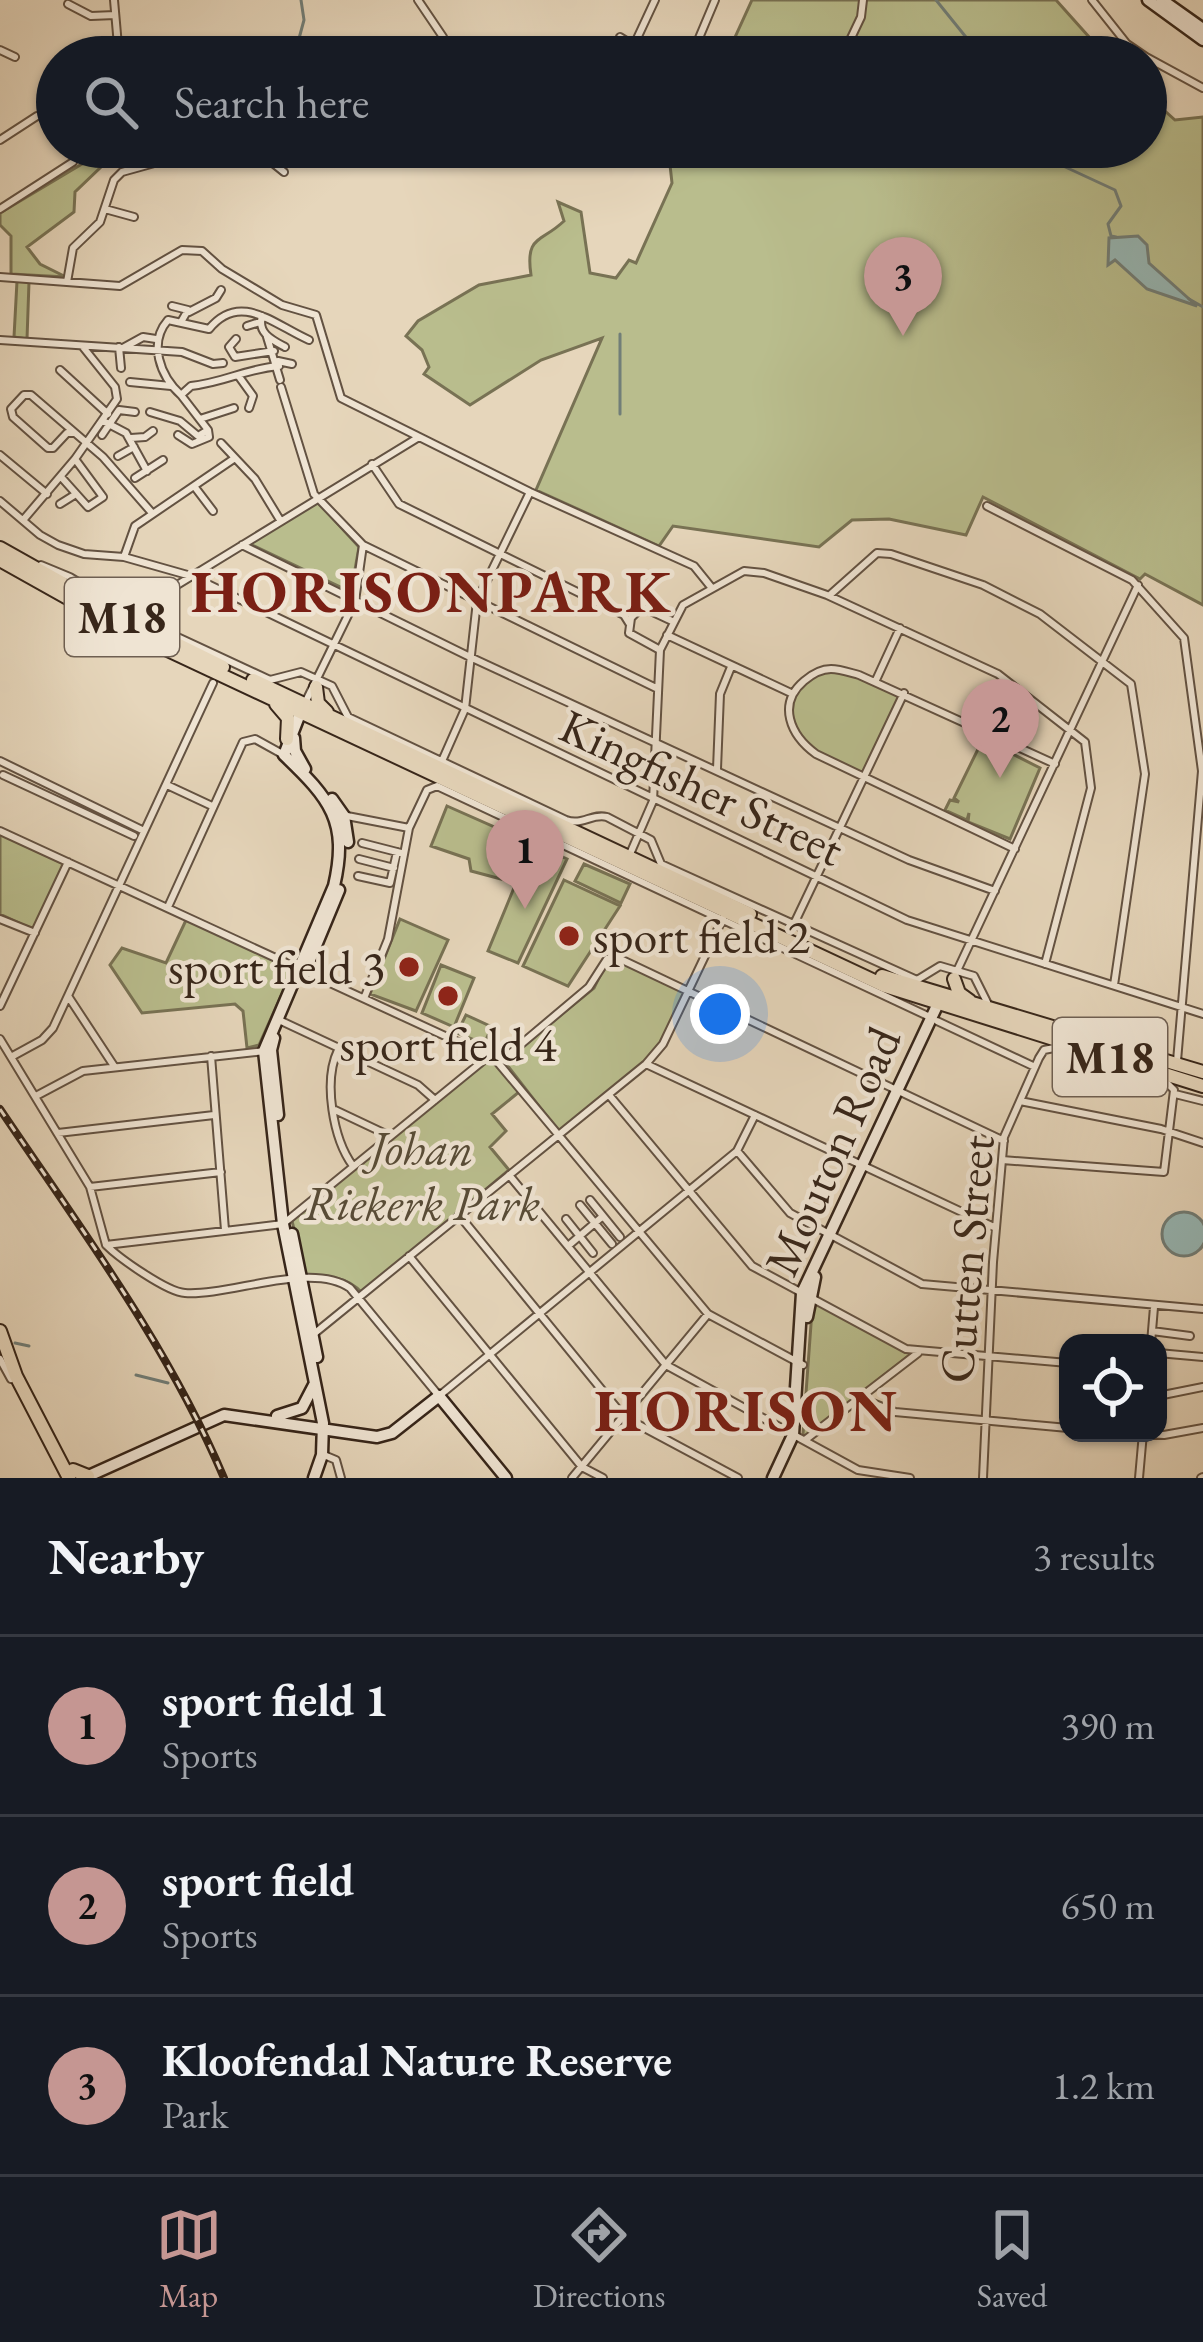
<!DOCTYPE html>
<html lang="en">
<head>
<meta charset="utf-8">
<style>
  body { margin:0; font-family:"EB Garamond",serif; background:#20242c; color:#f1f3f6 }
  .controls { position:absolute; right:36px; bottom:36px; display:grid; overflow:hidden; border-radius:24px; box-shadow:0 3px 9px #0004 }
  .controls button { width:108px; height:108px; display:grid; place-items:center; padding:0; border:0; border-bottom:3px solid #363941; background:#171b24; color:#f1f3f6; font:60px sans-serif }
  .you { position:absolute; left:720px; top:1014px; width:42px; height:42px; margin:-30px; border:9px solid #fff; border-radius:50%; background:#1a73e8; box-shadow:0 0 0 18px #1a73e833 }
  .badge { display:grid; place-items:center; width:78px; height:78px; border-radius:50%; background:#c59692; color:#111; font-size:39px; font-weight:700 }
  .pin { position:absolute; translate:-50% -99px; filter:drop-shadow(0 3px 6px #0008) }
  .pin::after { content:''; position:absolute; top:63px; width:42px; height:36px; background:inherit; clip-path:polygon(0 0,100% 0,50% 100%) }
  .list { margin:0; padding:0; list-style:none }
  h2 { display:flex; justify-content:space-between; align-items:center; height:156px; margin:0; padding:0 48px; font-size:51px }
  h2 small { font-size:39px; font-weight:400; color:#9ea1a6 }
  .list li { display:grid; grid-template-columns:78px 1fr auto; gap:36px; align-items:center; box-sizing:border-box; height:180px; padding:0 48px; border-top:3px solid #363941 }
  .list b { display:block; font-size:45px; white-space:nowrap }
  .list p { margin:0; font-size:39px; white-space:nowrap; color:#9ea1a6 }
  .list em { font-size:39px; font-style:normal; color:#9ea1a6 }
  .icon { flex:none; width:66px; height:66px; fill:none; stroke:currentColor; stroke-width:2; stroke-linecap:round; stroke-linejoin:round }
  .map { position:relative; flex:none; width:1203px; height:1478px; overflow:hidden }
  .search { position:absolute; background:#171b24; box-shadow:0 3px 9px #0004; left:36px; right:36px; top:36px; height:132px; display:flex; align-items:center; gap:30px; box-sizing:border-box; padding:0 42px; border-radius:66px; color:#9ea1a6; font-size:45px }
  .sheet { height:696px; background:#171b24 }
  nav { display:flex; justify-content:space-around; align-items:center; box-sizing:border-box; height:168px; border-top:3px solid #363941; background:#171b24; font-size:33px; color:#9ea1a6 }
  nav a { display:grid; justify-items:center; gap:6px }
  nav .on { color:#c59692 }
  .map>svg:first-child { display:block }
</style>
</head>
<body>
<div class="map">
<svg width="1203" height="1478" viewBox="0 0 1203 1478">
  <rect width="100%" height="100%" fill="#e6d6bb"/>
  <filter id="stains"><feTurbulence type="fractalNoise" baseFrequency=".00167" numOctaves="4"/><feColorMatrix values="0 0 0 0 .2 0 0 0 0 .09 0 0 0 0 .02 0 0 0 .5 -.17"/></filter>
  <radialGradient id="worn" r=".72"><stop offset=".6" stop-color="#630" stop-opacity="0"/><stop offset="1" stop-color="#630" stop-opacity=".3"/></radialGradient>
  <path fill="#b9bd8d" stroke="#787254" stroke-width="3" d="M752,0H1056L1107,57H726Z
    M1146,94L1175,120L1203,117V605L1145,574L1140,579L983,497L966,535L889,519L852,520L819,547L673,526L659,546L536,490L602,338L541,360L470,405L424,374L429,367L422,350L406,336L418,321L479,285L531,275C525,235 541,243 564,221L558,202L581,212L590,273L616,278L629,260L636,263L672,183L668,147H1146Z
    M87,161L101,167L75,192L74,212L27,247L40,264L66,277L11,274V236L0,225V213Z
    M17,281L29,282L27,339L14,337Z
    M317,501L359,547L351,592L248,543Z
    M823,670L859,675L904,693L864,778C822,757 796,753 789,702L810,676Z
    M983,739L1040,768L1010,839L968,822L969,813L967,820L945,810L950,800L959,802L954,798Z
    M447,806L567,859L518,963L488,951L516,883L471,871L469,859L431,846Z
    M0,834L64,864L34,930L0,914Z
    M584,864L630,884L621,903L575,881Z
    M564,880L620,906L568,986L523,966Z
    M187,918L294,967L259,1045L247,1048L243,1011L235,1004L142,1013L110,965L122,948L166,963Z
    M400,919L448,940L416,1011L370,994Z
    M615,958L688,993L663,1044L646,1063L559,1132L504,1061L594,988L606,963Z
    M441,965L474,978L454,1027L422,1013Z
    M466,1015L492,1027L484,1044L457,1033Z
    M491,1055L519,1092L492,1114L506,1131L490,1147L509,1170L362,1293C347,1276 328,1276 306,1277L292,1221L386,1137Z
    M813,1297L915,1351L807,1436L803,1434Z"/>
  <path fill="#97b8b6" stroke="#717e78" stroke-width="3" d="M1138,236L1147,245L1149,263L1197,306L1147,289L1115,260L1108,265L1109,238Z
    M1162 1234a22 22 0 1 1 44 0a22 22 0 1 1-44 0Z"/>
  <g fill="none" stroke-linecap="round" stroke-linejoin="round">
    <path stroke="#717e78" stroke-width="3" d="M936,0L982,57
      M294,57L304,20L301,0
      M1043,147L1048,159L1115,190L1121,206L1108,224L1111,236L1116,237
      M137,155L139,147
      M1189,299L1203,307
      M620,334V414
      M15,1343L29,1346
      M136,1375L168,1383"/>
    <defs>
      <path id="street" d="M114,0L119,57
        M418,0L443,37L442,43
        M1092,0L1127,44L1146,57
        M68,4L91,16L115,15
        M620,37L652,57
        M634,45L655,0
        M0,50L15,57
        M691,57L715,0
        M842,57L861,17L863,0
        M1146,57L1203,88
        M0,140L37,116L57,115
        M0,209L73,162
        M105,209L134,217
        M0,277L120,286L182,250L202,251L222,269L282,305L316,315L341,398L530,492L694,566L711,587
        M67,282L73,248L100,222L114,180L122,172L158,162L186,163L213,153L240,150L263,155L284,172
        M172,306L188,310L181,322
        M189,312L216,298L221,290
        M262,316C257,333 272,340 285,347
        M247,326L260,322
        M267,337L280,380
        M236,339L229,347L235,357L274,351
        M0,340L182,352L213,364L223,363
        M119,347L121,368
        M123,348L143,337L156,339
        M278,361L292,364
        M60,370L108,414
        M240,378L253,396L249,408
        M130,382L171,386
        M281,387L314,494L363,545L656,688
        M181,395C160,376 148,343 168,320L209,329C240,291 273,324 309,340
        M150,412L180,421L198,436L208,430
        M200,419L234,408
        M103,421L126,433L147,471
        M75,433H67L53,448H48L13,417L11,409L24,395H31L103,457L152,513
        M102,435L119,410L135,412
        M178,435L192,444L209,437L208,430L181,395L191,386C226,382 245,369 279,366
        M131,438L145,437L153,431
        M221,443L255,479L280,520
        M0,455L47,494
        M118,456L134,447
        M372,464L399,504L624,615L629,623
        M62,478L88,507L103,497L75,459
        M135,478L163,460
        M194,486L213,511
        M0,501L40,535L58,545L84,554L124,557L191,576L907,920L1203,1014
        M60,504L76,494
        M987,506L1132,580L1184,638L1202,771L1177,1061
        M24,519L75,459L117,399L115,387L83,347
        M242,545L470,657L909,860L995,891
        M124,557L135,526L235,458
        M41,565L70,577L143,621L270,680L301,672L332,686L348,717L566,820C582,826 592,813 607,817L651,840L661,864L917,980L940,966L974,976L987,1002
        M831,594L877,553L891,554L983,585L1040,614L1131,684L1145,774L1114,985
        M133,612L419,437
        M667,635L791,693
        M660,650L629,633L631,618L642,607L672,621
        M876,680L900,628
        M305,703L355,601L363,545
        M0,761L144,831
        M442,761L465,709L477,601L530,492
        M717,769L720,694L731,667
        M3,775L134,836
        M167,785L212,806
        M342,815L409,828
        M0,831L495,1059L708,1314L803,1365
        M362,843L401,853
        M1015,849L816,754C790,735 777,704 804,681C811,675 821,669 831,669C840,669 851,673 859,675L1055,764
        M630,854L653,801L660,650L683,605L744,571L764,573L827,595L998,674L1085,742L1091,788L1045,964
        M359,859L394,868
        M358,876L390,883L397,852
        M168,907L243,742L255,739L284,755
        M0,919L35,933
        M793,926L904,693
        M956,973L1138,585
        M68,996L114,1066
        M365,996L388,939L409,828L427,790L437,786L932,1018
        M0,1006L68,862
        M279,1020L418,1085L435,1100
        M937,1021L1035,1067
        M0,1039L90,1187L106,1245
        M338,1050C323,1081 333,1139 353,1166
        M211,1056L225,1230
        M11,1057L42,1040L53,1028L213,683
        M500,1062L589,987L607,959L616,957L1004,1141
        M646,1064L996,1228
        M1175,1094L1203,1101
        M609,1095L752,1266L906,1349L1068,1363
        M36,1096L83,1071L265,1051
        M1020,1101L1161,1129L1203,1143
        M335,1110L390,1136
        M58,1133L214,1115
        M738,1152L790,1213L922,1284L1203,1309
        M509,1175L666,1365L858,1470L910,1478
        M90,1187L221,1172
        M580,1205L612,1244
        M459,1215L624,1417L738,1478
        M603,1216L620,1237
        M566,1219L593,1253
        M106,1245C119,1258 167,1292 185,1293C230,1296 312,1261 350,1288L439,1396L737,1151L755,1115
        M106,1245L283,1224L489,1056
        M568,1246L603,1216L590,1200
        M409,1256L582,1467L603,1478
        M1152,1331L1190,1336
        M315,1333L646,1064L663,1044L723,918
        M1151,1343L1154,1307
        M1158,1353L1203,1357
        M0,1359L11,1379
        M1158,1396L1203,1387
        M860,1398L895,1412L1068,1428
        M1129,1433L1164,1435L1203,1428
        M805,1440L918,1353
        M324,1455L336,1460L341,1478
        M572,1478L708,1314
        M983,1478L993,1262L1004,1137L1039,1058L1044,1050L1054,1048L1166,1082L1174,1090L1164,1172L1002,1160
        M1139,1478L1143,1433
        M1201,1478L1203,1477"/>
      <path id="secondary" d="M1148,0L1203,40
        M1162,0L1203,29
        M303,706L284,755C330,799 349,821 334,886L264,1051L283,1224L323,1423L322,1455L314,1478
        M294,738L295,751L305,769
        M332,799L344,816L348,842
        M307,967L339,890
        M274,1038L271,1050L278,1115
        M292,1234L317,1357
        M807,1317L815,1277
        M277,1416L302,1408L314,1385
        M84,1478L224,1415L377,1437L392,1433L439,1396L506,1478
        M773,1478L793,1435L802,1293L942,995"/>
      <path id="primary" d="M0,548L128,620L223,667
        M0,560L123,629L885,986L1203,1086
        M76,631L93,626L114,630
        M253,680L750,914
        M316,687L318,703L327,712
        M276,704L288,718L287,739
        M882,976L1203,1072
        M954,979L959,993L970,1001
        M0,1331L16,1376L69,1478
        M73,1470L88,1476"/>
    </defs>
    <use href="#street" stroke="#635242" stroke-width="10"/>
    <use href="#secondary" stroke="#37261a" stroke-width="15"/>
    <use href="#primary" stroke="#37261a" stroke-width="16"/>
    <use href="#street" stroke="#efe4d3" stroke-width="6"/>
    <use href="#secondary" stroke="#efe4d3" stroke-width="10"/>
    <use href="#primary" stroke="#e6d6bb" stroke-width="12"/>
    <defs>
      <path id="rail" d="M0,1109C80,1228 168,1345 224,1478"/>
    </defs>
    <use href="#rail" stroke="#37261a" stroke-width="8"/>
    <use href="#rail" stroke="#efe4d3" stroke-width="3" stroke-dasharray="9" stroke-linecap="butt"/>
  </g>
  <g fill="#8f2418" stroke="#efe4d3" stroke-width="4.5">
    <circle cx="569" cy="936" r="12"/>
    <circle cx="409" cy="967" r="12"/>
    <circle cx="448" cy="996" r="12"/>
  </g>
  <g text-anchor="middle" stroke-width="9" stroke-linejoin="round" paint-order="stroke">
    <g fill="#efe4d3" stroke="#6e5f52" stroke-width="3">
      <rect x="65" y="578" width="114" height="78" rx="9"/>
      <rect x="1053" y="1018" width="114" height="78" rx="9"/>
    </g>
    <g font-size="45" font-weight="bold" fill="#37261a">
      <text x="122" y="633">M18</text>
      <text x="1110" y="1073">M18</text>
    </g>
    <g font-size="48" fill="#37261a" stroke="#efe4d3">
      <text transform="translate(702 787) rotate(25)" y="17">Kingfisher Street</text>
      <text transform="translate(832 1151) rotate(-66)" y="17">Mouton Road</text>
      <text transform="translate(966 1259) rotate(-85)" y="17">Cutten Street</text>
    </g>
    <g font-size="48" fill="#37261a" stroke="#efe4d3" text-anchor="start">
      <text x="593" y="953">sport field 2</text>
      <text x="385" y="984" text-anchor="end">sport field 3</text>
      <text x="448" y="1061" text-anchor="middle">sport field 4</text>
    </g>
    <g font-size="48" font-style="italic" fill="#584c37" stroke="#efe4d3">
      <text x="422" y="1165">Johan<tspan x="422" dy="55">Riekerk Park</tspan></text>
    </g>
    <g font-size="60" font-weight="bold" letter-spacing="3" fill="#7a1f14" stroke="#efe4d3">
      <text x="432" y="612">HORISONPARK</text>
      <text x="747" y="1431">HORISON</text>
    </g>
  </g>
  <rect width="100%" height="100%" filter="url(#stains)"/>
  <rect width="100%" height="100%" fill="url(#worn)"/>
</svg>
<div class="controls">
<button><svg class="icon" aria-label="locate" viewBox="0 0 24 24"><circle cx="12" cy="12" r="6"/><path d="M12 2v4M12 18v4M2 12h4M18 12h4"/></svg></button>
</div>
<div class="you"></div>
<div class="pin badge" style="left:525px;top:909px">1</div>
<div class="pin badge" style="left:1000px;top:778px">2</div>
<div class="pin badge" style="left:903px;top:336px">3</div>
<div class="search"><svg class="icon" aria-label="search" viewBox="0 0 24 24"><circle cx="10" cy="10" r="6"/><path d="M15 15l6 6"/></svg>Search here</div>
</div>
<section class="sheet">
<h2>Nearby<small>3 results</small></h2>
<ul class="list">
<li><span class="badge">1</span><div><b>sport field 1</b><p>Sports</p></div><em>390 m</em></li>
<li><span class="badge">2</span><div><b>sport field</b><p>Sports</p></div><em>650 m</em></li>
<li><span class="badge">3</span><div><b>Kloofendal Nature Reserve</b><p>Park</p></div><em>1.2 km</em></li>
</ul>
</section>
<nav>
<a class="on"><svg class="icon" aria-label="map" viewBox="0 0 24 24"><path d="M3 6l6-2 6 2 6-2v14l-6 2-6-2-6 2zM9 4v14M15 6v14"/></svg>Map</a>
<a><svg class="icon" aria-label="directions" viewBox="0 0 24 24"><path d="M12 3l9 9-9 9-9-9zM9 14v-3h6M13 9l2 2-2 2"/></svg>Directions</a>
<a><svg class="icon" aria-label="saved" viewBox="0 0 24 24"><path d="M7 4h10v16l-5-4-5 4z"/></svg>Saved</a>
</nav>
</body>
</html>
